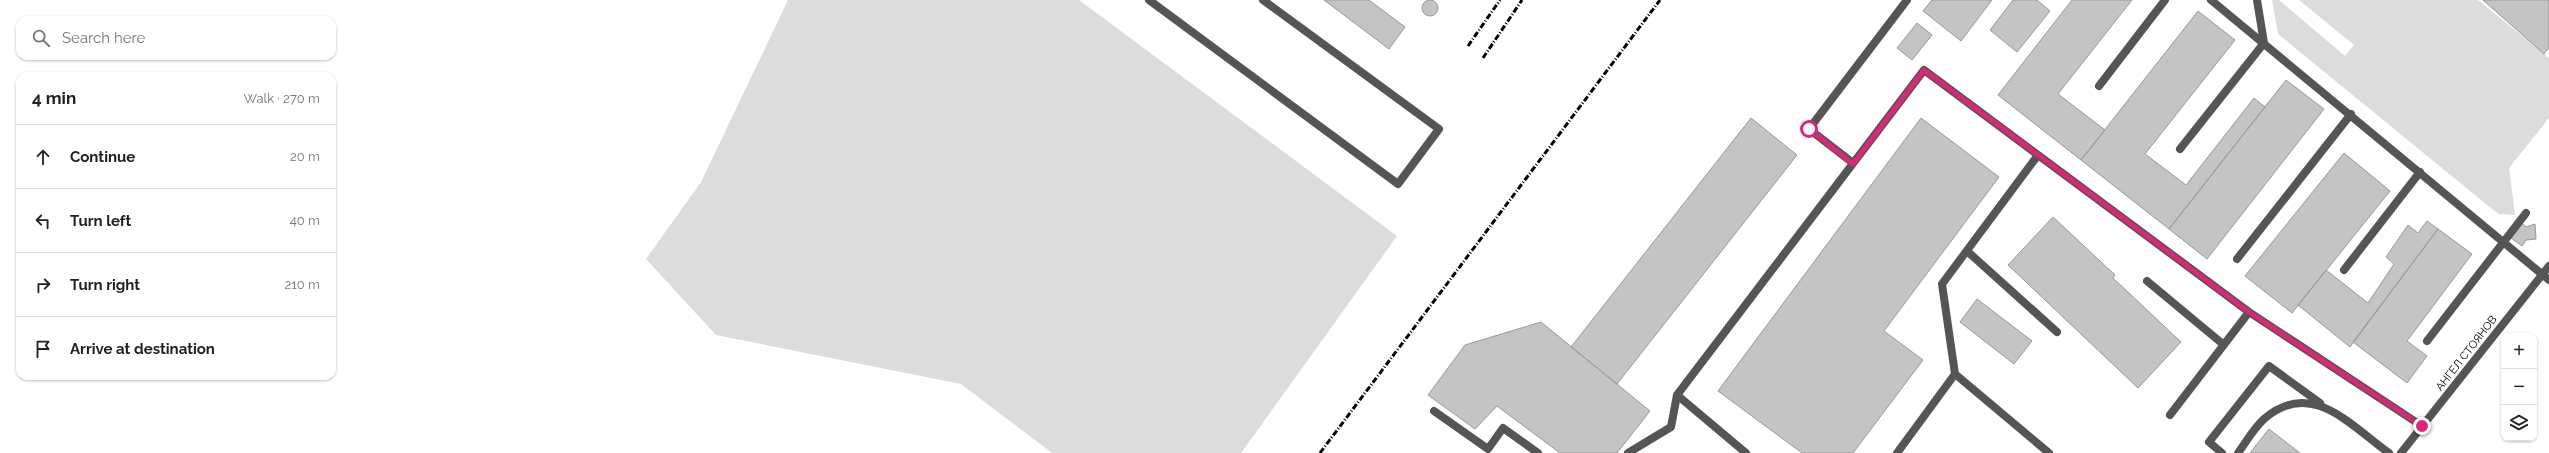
<!DOCTYPE html>
<html lang="en">
<head>
<meta charset="utf-8">
<style>
  body { margin:0; font-family:Raleway,sans-serif; background:#f6f6f6; color:#202124 }
  .controls { position:absolute; right:12px; bottom:12px; display:grid; overflow:hidden; border-radius:8px; box-shadow:0 1px 3px #0004 }
  .controls button { width:36px; height:36px; display:grid; place-items:center; padding:0; border:0; border-bottom:1px solid #e0e0e0; background:#fff; color:#202124; font:20px sans-serif }
  .stop { position:absolute; width:12px; height:12px; margin:-9px; border:3px solid #db2777; border-radius:50%; background:#fff }
  .stop.end { background:#db2777; border-color:#fff; box-shadow:0 1px 4px #0008 }
  .list { margin:0; padding:0; list-style:none }
  h2 { display:flex; justify-content:space-between; align-items:center; height:52px; margin:0; padding:0 16px; font-size:17px }
  h2 small { font-size:13px; font-weight:400; color:#757577 }
  .list li { display:grid; grid-template-columns:26px 1fr auto; gap:12px; align-items:center; box-sizing:border-box; height:64px; padding:0 16px; border-top:1px solid #e0e0e0 }
  .list b { display:block; font-size:15px; white-space:nowrap }
  .list em { font-size:13px; font-style:normal; color:#757577 }
  .icon { flex:none; width:22px; height:22px; fill:none; stroke:currentColor; stroke-width:2; stroke-linecap:round; stroke-linejoin:round }
  .map { position:relative; flex:none; width:2549px; height:453px; overflow:hidden }
  .search { position:absolute; background:#fff; box-shadow:0 1px 3px #0004; left:16px; top:16px; width:320px; height:44px; display:flex; align-items:center; gap:10px; box-sizing:border-box; padding:0 14px; border-radius:12px; color:#757577; font-size:15px }
  .panel { position:absolute; background:#fff; box-shadow:0 1px 3px #0004; left:16px; top:72px; width:320px; height:308px; border-radius:12px }
  .map>svg:first-child { display:block }
</style>
</head>
<body>
<div class="map">
<svg width="2549" height="453" viewBox="0 0 2549 453">
  <rect width="100%" height="100%" fill="#fff"/>
  <path fill="#dcdcdc" d="M788,0H1079L1397,236L1241,453H1052L961,384L716,335L646,259L701,182Z
    M2272,0H2279L2345,56L2354,45L2299,0H2478L2549,58V118L2509,168L2515,215L2499,214L2492,209L2278,34Z"/>
  <path fill="#c4c4c4" stroke="#999" d="M1324,0H1369L1405,27L1389,49Z
    M1932,0H1992L1961,41L1923,11Z
    M2013,0H2037L2050,11L2017,52L1990,30Z
    M2072,0H2132L2058,94L2105,130L2081,160L1998,95Z
    M2483,0H2549V48L2544,54Z
    M1422 8a8 8 0 1 1 16 0a8 8 0 1 1-16 0Z
    M2198,11L2235,40L2145,154L2186,185L2254,98L2265,107L2169,229L2081,160Z
    M1917,23L1932,35L1912,60L1897,48Z
    M2286,80L2324,109L2207,259L2169,229Z
    M1751,118L1797,155L1617,384L1571,347Z
    M1921,118L1999,177L1884,331L1923,360L1853,453H1802L1718,391Z
    M2344,153L2390,191L2292,313L2245,276Z
    M2053,217L2115,275L2113,278L2181,342L2138,388L2008,265Z
    M2427,221L2438,229L2350,347L2298,305L2326,270L2368,303L2394,264L2386,257L2408,225L2418,233Z
    M2522,223L2526,227L2535,224L2536,239L2526,240L2522,246L2511,238Z
    M2438,229L2472,254L2407,341L2427,356L2407,383L2353,342Z
    M1977,299L2032,341L2014,364L1960,322Z
    M1541,322L1650,411L1617,453H1560L1497,406L1475,429L1428,395L1465,345Z
    M2269,429L2300,453H2250Z"/>
  <g fill="none" stroke-linecap="round" stroke-linejoin="round">
    <path stroke="#555" stroke-width="8" d="M1149,0L1398,184L1439,129L1263,0
      M2211,0L2549,280
      M2099,86L2165,0
      M2180,149L2264,43L2257,0
      M1853,163L1809,129L1907,0
      M1967,251L2057,332
      M2237,259L2351,114
      M2344,270L2420,172
      M2147,281L2224,345
      M2427,341L2526,213
      M1955,374L2049,453
      M1434,411L1488,449L1503,428L1538,453
      M2170,415L2249,312
      M1628,453L1671,427L1677,395
      M1746,453L1677,395L1924,70L2249,312L2422,426
      M1897,453L1955,374L1942,284L2038,155
      M2222,453L2209,442L2269,366L2320,403
      M2238,453C2246,442 2254,428 2264,419C2311,378 2350,425 2389,453"/>
    <path stroke="#555" stroke-width="8" d="M2401,453L2549,266"/>
    <path stroke="#000" stroke-width="3" stroke-dasharray="6 2 1 2" stroke-linecap="butt" d="M1468,46L1500,0
      M1483,58L1522,0
      M1320,453L1660,0"/>
  </g>
  <g fill="none" stroke-linecap="round" stroke-linejoin="round">
    <path stroke="#db2777" stroke-width="5" d="M1809,129L1853,164L1924,70L2249,312L2422,426"/>
  </g>
  <g text-anchor="middle" stroke-width="3.5" stroke-linejoin="round" paint-order="stroke">
    <g font-size="11" fill="#000" stroke="#fff">
      <text transform="translate(2466 353) rotate(-52)" y="4">АНГЕЛ СТОЯНОВ</text>
    </g>
  </g>
</svg>
<div class="controls">
<button>+</button>
<button>−</button>
<button><svg class="icon" aria-label="layers" viewBox="0 0 24 24"><path d="M12 4l9 5-9 5-9-5zM3 14l9 5 9-5"/></svg></button>
</div>
<div class="stop" style="left:1809px;top:129px"></div>
<div class="stop end" style="left:2422px;top:426px"></div>
<div class="search"><svg class="icon" aria-label="search" viewBox="0 0 24 24"><circle cx="10" cy="10" r="6"/><path d="M15 15l6 6"/></svg>Search here</div>
<section class="panel">
<h2>4 min<small>Walk · 270 m</small></h2>
<ul class="list">
<li><svg class="icon" aria-label="ahead" viewBox="0 0 24 24"><path d="M12 20V5M6 11l6-6 6 6"/></svg><div><b>Continue</b></div><em>20 m</em></li>
<li><svg class="icon" aria-label="left" viewBox="0 0 24 24"><path d="M17 20v-9H6M10 6l-5 5 5 5"/></svg><div><b>Turn left</b></div><em>40 m</em></li>
<li><svg class="icon" aria-label="right" viewBox="0 0 24 24"><path d="M7 20v-9h11M14 6l5 5-5 5"/></svg><div><b>Turn right</b></div><em>210 m</em></li>
<li><svg class="icon" aria-label="arrive" viewBox="0 0 24 24"><path d="M6 21V4h12l-3 4 3 4H6"/></svg><div><b>Arrive at destination</b></div></li>
</ul>
</section>
</div>
</body>
</html>
